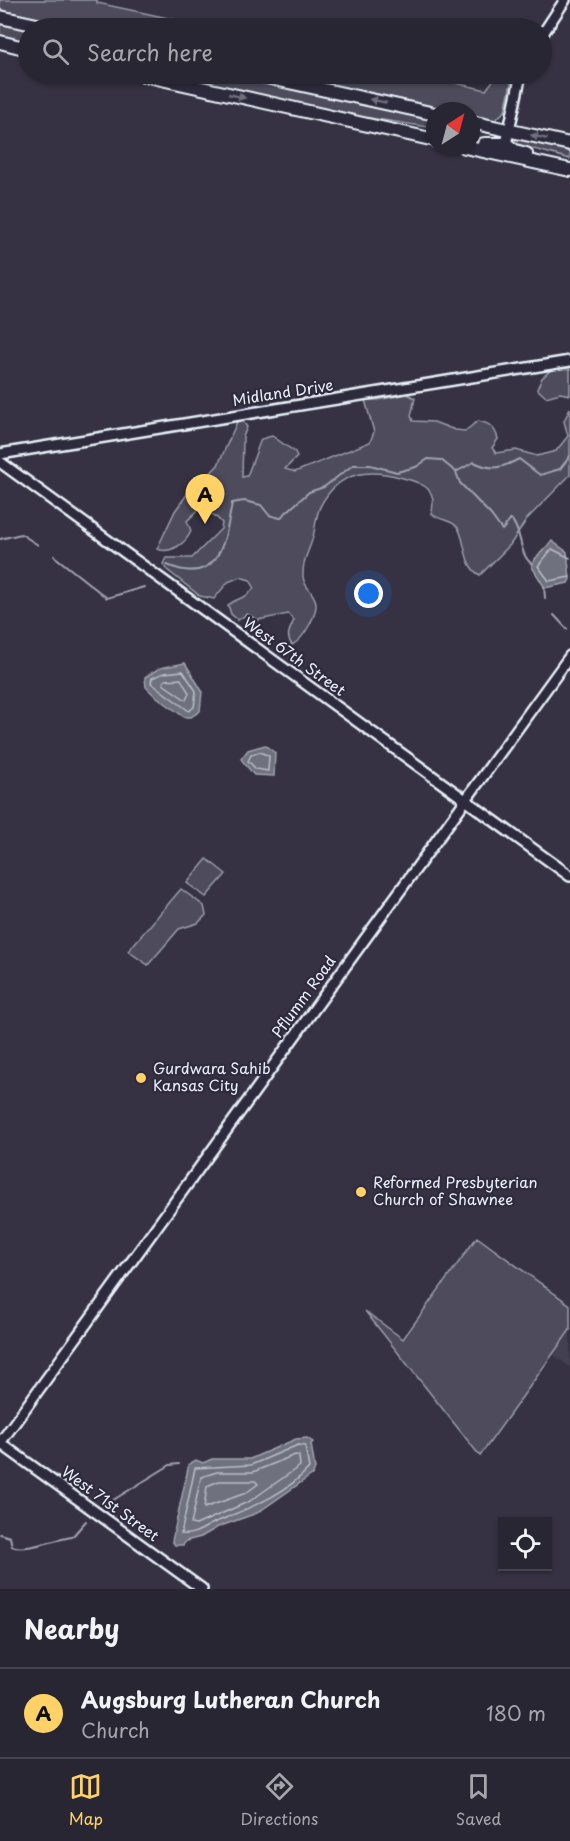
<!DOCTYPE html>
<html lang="en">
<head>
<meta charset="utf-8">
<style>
  body { margin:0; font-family:"Playpen Sans",sans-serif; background:#302e3b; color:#f1f3f6 }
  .controls { position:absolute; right:18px; bottom:18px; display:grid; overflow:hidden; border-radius:0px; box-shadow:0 2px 4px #0004 }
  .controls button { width:54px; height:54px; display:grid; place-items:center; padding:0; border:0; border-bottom:2px solid #44434e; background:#282633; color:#f1f3f6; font:30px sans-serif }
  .compass { position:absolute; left:426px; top:102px; width:54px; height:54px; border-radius:50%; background:#282633; box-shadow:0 2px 4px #0004; rotate:36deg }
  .you { position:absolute; left:369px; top:594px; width:21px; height:21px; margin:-15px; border:4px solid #fff; border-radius:50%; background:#1a73e8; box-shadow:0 0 0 9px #1a73e833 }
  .badge { display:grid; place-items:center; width:39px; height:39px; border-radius:50%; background:#ffd166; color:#111; font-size:20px; font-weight:700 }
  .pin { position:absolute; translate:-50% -50px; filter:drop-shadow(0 2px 3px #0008) }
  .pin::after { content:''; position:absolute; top:32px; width:21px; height:18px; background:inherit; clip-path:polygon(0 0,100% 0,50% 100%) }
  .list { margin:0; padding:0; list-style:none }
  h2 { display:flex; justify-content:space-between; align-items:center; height:78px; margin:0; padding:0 24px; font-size:26px }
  h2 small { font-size:20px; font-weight:400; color:#a5a5ac }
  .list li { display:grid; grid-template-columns:39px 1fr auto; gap:18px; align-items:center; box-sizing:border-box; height:90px; padding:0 24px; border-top:2px solid #44434e }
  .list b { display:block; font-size:22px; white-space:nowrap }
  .list p { margin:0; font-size:20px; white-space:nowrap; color:#a5a5ac }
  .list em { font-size:20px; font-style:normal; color:#a5a5ac }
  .icon { flex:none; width:33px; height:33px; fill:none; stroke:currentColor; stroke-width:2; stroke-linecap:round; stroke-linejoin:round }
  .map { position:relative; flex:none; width:570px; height:1589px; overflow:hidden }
  .search { position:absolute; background:#282633; box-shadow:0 2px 4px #0004; left:18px; right:18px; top:18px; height:66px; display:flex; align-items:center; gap:15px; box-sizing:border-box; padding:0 21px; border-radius:33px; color:#a5a5ac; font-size:22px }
  .sheet { height:168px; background:#282633 }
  nav { display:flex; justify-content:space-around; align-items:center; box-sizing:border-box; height:84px; border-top:2px solid #44434e; background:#282633; font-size:16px; color:#a5a5ac }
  nav a { display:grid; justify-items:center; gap:3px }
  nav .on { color:#ffd166 }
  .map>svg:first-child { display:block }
</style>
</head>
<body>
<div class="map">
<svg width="570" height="1589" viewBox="0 0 570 1589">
  <rect width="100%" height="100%" fill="#363244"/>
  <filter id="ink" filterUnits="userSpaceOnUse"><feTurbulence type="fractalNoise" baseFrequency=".0167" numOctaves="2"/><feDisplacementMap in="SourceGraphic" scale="12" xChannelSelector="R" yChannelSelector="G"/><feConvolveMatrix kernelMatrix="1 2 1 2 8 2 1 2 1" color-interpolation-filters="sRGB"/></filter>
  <g filter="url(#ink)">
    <path fill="#433f51" d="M570,1330V1367L552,1354Z"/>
    <path fill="#4d4b5c" stroke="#9a9eaa" stroke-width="1.5" d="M0,0H97V3L215,28H84L0,10Z
      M0,24L28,30V43L0,36Z
      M166,74H222L435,121V128L363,117Z
      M286,74H416L486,90L498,74H513L505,111L495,120L471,115V111H454Z
      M515,138L570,151V159L516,144Z
      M553,368L570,369V395L560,393L546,397L537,389L542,378Z
      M407,394L415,398L411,416L413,421L434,422L455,430L465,431L478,421C489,423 495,427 498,439L492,448L496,453L516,450L537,456L556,451L568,436L564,421L570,408V475L527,519L510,545L480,575C463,567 466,540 458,528C452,519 440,521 432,514C432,505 436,498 428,489C422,483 411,480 403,478C369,468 339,471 321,505C315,515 316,529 312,540C308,554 303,558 303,575C303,586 311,589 315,599C320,611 304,639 292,645C285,635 290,630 294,620L288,614L258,620L247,614L238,620L231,614L228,605C238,597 248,599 254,587L250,580L240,577L228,582L214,599L200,596L166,569L163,564L166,558H192L221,529L222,523C216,515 209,511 198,510L187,521L191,531C186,544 170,554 157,549L175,511L193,486L205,479L218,465L237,422L242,420L247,427L243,437L242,477L247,476L261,439L272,436L295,452L297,457L285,469L295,472L370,442L374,432L365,400H378Z
      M207,859L226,874L206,897L187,883Z
      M181,889L204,906L206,915L198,923L179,929L148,965L128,951Z
      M477,1237L570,1305V1330L480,1456L365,1311L403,1339Z"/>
    <path fill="#70717f" stroke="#a0a4af" stroke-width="1.5" d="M552,541L567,552L570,579L568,583L545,588L532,567L535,559Z
      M185,663L202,691L200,711L191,717H184L153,694L146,687L145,677L160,668Z
      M265,745L275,753L274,776L254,775L241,759L248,750Z
      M307,1438L313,1442L311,1444L315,1469L313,1474L257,1513L218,1527L201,1537L186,1541L183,1545H175L172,1541L189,1464L196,1460L203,1463L212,1459H250L296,1439Z"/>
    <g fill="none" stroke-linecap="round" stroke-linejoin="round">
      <path stroke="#b8bec8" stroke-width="1.5" d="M570,558L552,549L538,566L549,581L570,577
        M183,671L196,691L194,707L189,711L151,683L152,678L164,673Z
        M181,679L189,693L186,700L163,684L165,680Z
        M260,752L269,756L268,771L256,769L248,761L251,755Z
        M298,1445L305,1446L309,1468C284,1496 248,1508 216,1522C204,1527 195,1536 181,1534L195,1468L251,1465Z
        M295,1455L299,1456L300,1466L250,1501L196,1525L191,1524L201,1477L217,1472H253Z
        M219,1481H255L258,1484L246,1493L204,1508L207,1486Z"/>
      <path stroke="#a0a4af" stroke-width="2" d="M456,472L474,462C492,471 502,468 519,459L540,475L560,469L570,456
        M0,539L21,534L38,545
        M54,556L107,598L144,587
        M167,565C220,587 225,541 232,503L244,501L261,505L269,515L280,518L309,492L324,487L353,465H370L397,472L416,467L428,459L441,460L456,472L460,483L491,515L502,530L511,519C523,532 518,554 532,564
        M544,586L545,598
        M554,615L567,629
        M105,1505L170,1465L179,1464
        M0,1534L10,1537L12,1546C24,1552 56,1539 72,1537L86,1521"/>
      <defs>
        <path id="secondary" d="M542,35L565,0
          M506,144L521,74
          M0,454L570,361
          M0,462L570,876
          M202,1589L0,1443L570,656"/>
        <path id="highway" d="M0,17L51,28
          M0,42L28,49
          M139,74L435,140
          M252,74L435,114
          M471,122L570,144
          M484,144H506L515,151L526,154
          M465,147L570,170"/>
      </defs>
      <use href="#secondary" stroke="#e8f1f8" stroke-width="14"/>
      <use href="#highway" stroke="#e8f1f8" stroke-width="16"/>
      <use href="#secondary" stroke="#2f2a3d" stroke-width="9"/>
      <use href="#highway" stroke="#2f2a3d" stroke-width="12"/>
    </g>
    <defs><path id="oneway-solid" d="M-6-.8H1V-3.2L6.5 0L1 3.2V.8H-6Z" transform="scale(1.5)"/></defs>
    <g fill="#70707e">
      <use href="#oneway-solid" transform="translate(237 96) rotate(13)"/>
      <use href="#oneway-solid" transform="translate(378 101) rotate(-168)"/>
      <use href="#oneway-solid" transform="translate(539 137) rotate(-167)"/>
    </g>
  </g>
  <g fill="#ffd166" stroke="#2f2a3d" stroke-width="2">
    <circle cx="141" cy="1078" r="6"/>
    <circle cx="361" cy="1192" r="6"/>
  </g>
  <g text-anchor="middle" stroke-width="4.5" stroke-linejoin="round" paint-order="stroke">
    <g font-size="15" fill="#e8f1f8" stroke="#2f2a3d">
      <text transform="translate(283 393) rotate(-9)" y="5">Midland Drive</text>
      <text transform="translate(294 657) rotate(36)" y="5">West 67th Street</text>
      <text transform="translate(304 997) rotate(-54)" y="5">Pflumm Road</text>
      <text transform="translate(110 1504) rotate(36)" y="5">West 71st Street</text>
    </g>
    <g font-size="15" fill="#e8f1f8" stroke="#2f2a3d" text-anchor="start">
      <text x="153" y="1074">Gurdwara Sahib<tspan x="153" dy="17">Kansas City</tspan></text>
      <text x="373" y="1188">Reformed Presbyterian<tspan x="373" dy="17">Church of Shawnee</tspan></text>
    </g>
  </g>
</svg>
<div class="controls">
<button><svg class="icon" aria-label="locate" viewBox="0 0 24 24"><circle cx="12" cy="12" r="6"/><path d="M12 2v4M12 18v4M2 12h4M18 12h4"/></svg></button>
</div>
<svg class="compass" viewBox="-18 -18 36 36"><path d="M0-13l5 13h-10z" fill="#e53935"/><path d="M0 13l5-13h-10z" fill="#a5a5ac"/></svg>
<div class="you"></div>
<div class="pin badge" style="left:205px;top:524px">A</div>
<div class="search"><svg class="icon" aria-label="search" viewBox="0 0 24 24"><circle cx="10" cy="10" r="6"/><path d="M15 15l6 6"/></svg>Search here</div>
</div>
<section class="sheet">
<h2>Nearby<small></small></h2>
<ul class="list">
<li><span class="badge">A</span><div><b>Augsburg Lutheran Church</b><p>Church</p></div><em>180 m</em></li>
</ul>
</section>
<nav>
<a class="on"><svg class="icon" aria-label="map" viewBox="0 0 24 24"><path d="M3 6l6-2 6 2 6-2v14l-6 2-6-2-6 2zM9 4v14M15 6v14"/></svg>Map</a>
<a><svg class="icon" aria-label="directions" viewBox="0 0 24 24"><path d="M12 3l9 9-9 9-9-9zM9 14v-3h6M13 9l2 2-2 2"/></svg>Directions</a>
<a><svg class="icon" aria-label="saved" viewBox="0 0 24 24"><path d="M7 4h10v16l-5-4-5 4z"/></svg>Saved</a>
</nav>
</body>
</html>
